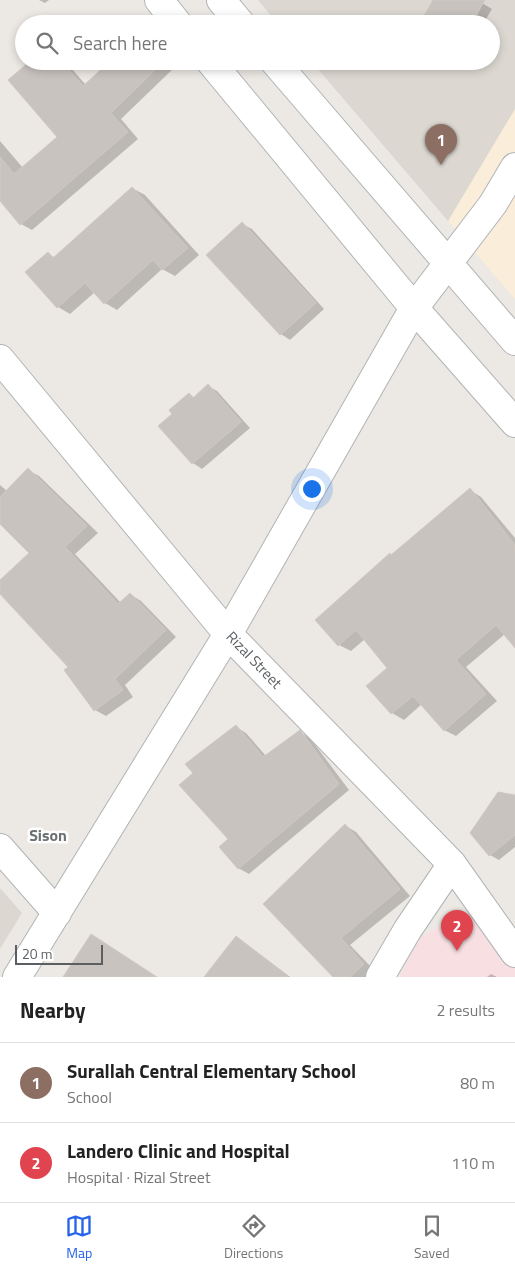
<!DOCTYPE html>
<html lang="en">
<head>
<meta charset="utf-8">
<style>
  body { margin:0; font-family:"Titillium Web",sans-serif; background:#f2f2f2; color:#222 }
  .scale { position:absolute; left:15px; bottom:12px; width:88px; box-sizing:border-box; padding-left:5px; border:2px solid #5b5f62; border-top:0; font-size:14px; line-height:18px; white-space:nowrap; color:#5b5f62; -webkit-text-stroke:4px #fff; paint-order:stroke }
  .you { position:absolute; left:311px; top:488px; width:18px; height:18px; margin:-12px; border:4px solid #fff; border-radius:50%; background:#1a73e8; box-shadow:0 0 0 8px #1a73e833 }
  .badge { display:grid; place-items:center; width:32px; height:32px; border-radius:50%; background:#2563eb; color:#fff; font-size:16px; font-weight:700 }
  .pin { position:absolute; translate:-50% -41px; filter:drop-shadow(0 1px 2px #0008) }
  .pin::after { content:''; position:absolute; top:26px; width:18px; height:15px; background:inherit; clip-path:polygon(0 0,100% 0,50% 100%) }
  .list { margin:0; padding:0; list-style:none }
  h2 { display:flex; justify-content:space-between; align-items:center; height:65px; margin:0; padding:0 20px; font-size:21px }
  h2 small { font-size:16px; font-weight:400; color:#767676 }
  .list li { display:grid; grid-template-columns:32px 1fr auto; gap:15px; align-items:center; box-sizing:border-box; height:80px; padding:0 20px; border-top:1px solid #e0e0e0 }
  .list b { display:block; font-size:19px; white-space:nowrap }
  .list p { margin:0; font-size:16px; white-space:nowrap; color:#767676 }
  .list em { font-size:16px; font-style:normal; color:#767676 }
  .icon { flex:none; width:28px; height:28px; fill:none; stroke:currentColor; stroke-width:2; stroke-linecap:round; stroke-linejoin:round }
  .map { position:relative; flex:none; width:515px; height:977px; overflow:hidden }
  .search { position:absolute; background:#fff; box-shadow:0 2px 8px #0003; left:15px; right:15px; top:15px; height:55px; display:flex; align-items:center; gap:12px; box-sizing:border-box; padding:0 18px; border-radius:28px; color:#767676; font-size:19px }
  .sheet { height:225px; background:#fff }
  nav { display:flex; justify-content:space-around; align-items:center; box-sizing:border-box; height:70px; border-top:1px solid #e0e0e0; background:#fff; font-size:14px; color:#767676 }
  nav a { display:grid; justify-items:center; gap:2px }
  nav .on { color:#2563eb }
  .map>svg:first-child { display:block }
</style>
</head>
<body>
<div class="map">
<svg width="515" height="977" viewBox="0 0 515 977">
  <rect width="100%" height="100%" fill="#ece8e3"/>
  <path fill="#faedda" d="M515,109V299L448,221Z"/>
  <path fill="#dcd8d1" d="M258,0H515V109L448,221L311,61H491V24H278Z
    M0,888L22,913L0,949Z"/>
  <path fill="#f8dfe2" d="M468,912L515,965V977H399L420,937Z"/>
  <path fill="#0003" d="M39,0H49L45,3Z
    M434,0H477L492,9L483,24H420Z
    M32,61H65L86,85L111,61H169L175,67L121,119L138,139L32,230L21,224L0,200V141L23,168L59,137Z
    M132,188L145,195L199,255L175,276L162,269L117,310L105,303L95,292L70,314L58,307L48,254L56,258Z
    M242,224L252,229L324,309L290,340L281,334L207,255Z
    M208,386L217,391L250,428L202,469L193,463L160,426L174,414L189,394L195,398Z
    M28,470L39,476L98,533L75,554L121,603L130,594L141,601L176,637L125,685L133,697L106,716L95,710L70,667L0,592V581L31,553L0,523V485L7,491Z
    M470,490L481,497L515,538V646L505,634L466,667L497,701L456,736L444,730L422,704L404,720L392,713L368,686L389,668L365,639L351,651L339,645L392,556Z
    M236,727L246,733L266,756L300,732L310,738L349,790L249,874L238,868L230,839L194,773Z
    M515,796V847L499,860L490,855Z
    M346,826L356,832L410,896L350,945L374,970L367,977H335Z
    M236,938L248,945L290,977H233Z
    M491,974L497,977H487Z"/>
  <path fill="#c8c3bf" stroke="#d0c9c2" d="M433,0H485L471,24H419Z
    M30,61H61L83,86L110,61H164L111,113L128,132L20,225L0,201V157L14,174L57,137L8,80Z
    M132,187L188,248L162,270L153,260L104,304L85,283L57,308L25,272L48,252L53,258Z
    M242,222L316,303L280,335L206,255Z
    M208,384L241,422L192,464L158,426L172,414L169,410L189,393L193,398Z
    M28,468L87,526L65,547L118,604L130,593L166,630L115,679L123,690L94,711L64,670L68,667L0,594V580L29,553L0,524V497Z
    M470,488L515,545V648L496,625L456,660L486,694L444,731L413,696L391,714L366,686L387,668L356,630L338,646L315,620L390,553L391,555Z
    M236,725L263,757L300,730L339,784L238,869L219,847L228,839L179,785L193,773L185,764Z
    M498,792L515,795V835L489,856L470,833Z
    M345,824L400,889L341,938L364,964L350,977H333L263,904Z
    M91,934L157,977H63Z
    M236,936L288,977H204Z"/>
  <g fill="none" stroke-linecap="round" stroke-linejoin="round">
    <defs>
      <path id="minor" d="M0,359L228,634L452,864L515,953
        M0,848L57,913
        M17,977L228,634L414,308L493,204L515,167
        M380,977L408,929L452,864"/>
      <path id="tertiary" d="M159,0L178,24
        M221,0L241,24
        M210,61L414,308L515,423
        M274,61L515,341"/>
    </defs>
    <use href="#minor" stroke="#b0b4b7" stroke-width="30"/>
    <use href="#tertiary" stroke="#b0b4b7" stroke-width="30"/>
    <use href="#minor" stroke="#fff" stroke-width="28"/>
    <use href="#tertiary" stroke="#fff" stroke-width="28"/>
  </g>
  <g text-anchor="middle" stroke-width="5" stroke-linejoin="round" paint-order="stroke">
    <g font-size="15" fill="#5b5f62" stroke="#fff">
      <text transform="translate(254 660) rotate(46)" y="5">Rizal Street</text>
    </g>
    <g font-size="16" font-weight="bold" fill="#6c7174" stroke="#fff">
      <text x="48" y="841">Sison</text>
    </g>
  </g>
</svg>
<div class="scale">20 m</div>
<div class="you"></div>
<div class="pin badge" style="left:441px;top:165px;background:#8d6e63">1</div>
<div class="pin badge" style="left:457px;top:951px;background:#e0444e">2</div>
<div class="search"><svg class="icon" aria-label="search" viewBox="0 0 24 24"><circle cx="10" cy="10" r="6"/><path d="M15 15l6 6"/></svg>Search here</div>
</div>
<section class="sheet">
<h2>Nearby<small>2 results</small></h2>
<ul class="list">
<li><span class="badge" style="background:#8d6e63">1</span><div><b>Surallah Central Elementary School</b><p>School</p></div><em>80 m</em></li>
<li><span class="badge" style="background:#e0444e">2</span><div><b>Landero Clinic and Hospital</b><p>Hospital · Rizal Street</p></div><em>110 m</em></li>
</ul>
</section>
<nav>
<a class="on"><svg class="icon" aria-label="map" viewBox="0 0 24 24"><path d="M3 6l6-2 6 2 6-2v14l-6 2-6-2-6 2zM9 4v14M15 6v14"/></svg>Map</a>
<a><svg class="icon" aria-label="directions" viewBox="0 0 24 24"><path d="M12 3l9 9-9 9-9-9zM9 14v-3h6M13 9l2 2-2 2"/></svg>Directions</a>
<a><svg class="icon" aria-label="saved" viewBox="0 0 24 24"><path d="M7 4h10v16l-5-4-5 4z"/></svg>Saved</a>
</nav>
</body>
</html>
